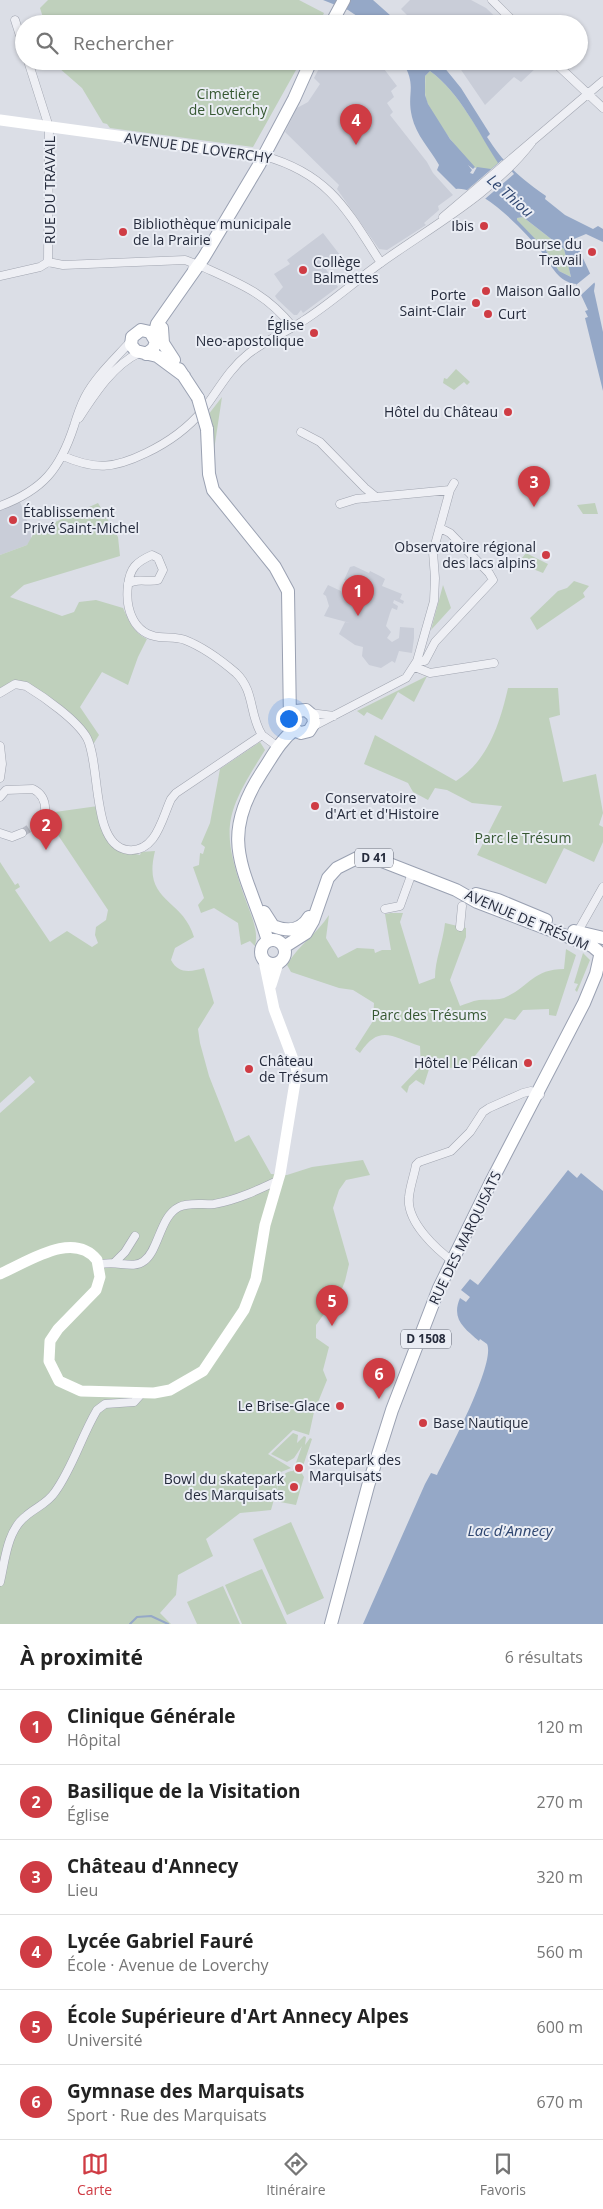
<!DOCTYPE html>
<html lang="fr">
<head>
<meta charset="utf-8">
<style>
  body { margin:0; font-family:"Open Sans",sans-serif; background:#f6f6f6; color:#222 }
  .you { position:absolute; left:288px; top:718px; width:18px; height:18px; margin:-12px; border:4px solid #fff; border-radius:50%; background:#1a73e8; box-shadow:0 0 0 8px #1a73e833 }
  .badge { display:grid; place-items:center; width:32px; height:32px; border-radius:50%; background:#cf3c44; color:#fff; font-size:16px; font-weight:700 }
  .pin { position:absolute; translate:-50% -41px; filter:drop-shadow(0 1px 2px #0008) }
  .pin::after { content:''; position:absolute; top:26px; width:18px; height:15px; background:inherit; clip-path:polygon(0 0,100% 0,50% 100%) }
  .list { margin:0; padding:0; list-style:none }
  h2 { display:flex; justify-content:space-between; align-items:center; height:65px; margin:0; padding:0 20px; font-size:21px }
  h2 small { font-size:16px; font-weight:400; color:#767676 }
  .list li { display:grid; grid-template-columns:32px 1fr auto; gap:15px; align-items:center; box-sizing:border-box; height:75px; padding:0 20px; border-top:1px solid #e0e0e0 }
  .list b { display:block; font-size:19px; white-space:nowrap }
  .list p { margin:0; font-size:16px; white-space:nowrap; color:#767676 }
  .list em { font-size:16px; font-style:normal; color:#767676 }
  .icon { flex:none; width:28px; height:28px; fill:none; stroke:currentColor; stroke-width:2; stroke-linecap:round; stroke-linejoin:round }
  .map { position:relative; flex:none; width:603px; height:1624px; overflow:hidden }
  .search { position:absolute; background:#fff; box-shadow:0 1px 4px #0004; left:15px; right:15px; top:15px; height:55px; display:flex; align-items:center; gap:12px; box-sizing:border-box; padding:0 18px; border-radius:28px; color:#767676; font-size:19px }
  .sheet { height:515px; background:#fff }
  nav { display:flex; justify-content:space-around; align-items:center; box-sizing:border-box; height:70px; border-top:1px solid #e0e0e0; background:#fff; font-size:14px; color:#767676 }
  nav a { display:grid; justify-items:center; gap:2px }
  nav .on { color:#cf3c44 }
  .map>svg:first-child { display:block }
</style>
</head>
<body>
<div class="map">
<svg width="603" height="1624" viewBox="0 0 603 1624">
  <rect width="100%" height="100%" fill="#dbdee6"/>
  <path fill="#c9cdd8" d="M410,0H471L486,8L503,24H416L401,9Z
    M323,61H378L397,86L391,91L394,97L387,103L393,112L390,115L427,162L433,173L453,195L438,206L439,210L424,223L426,225L387,250L379,249L337,189L339,185L285,132L297,108L308,102L320,84L314,78Z
    M455,61H533L538,66L521,82L514,77L485,105Z
    M323,233L340,255L323,265L338,287L303,313L301,310L297,315H294L277,299L275,296L283,287L274,274L290,264L287,260Z
    M19,499L31,532V540L27,545L0,555V506Z
    M354,566L369,573L370,571L380,576L385,579L382,586L402,594L400,599L404,601L403,604L394,600L393,603L398,606L397,610L392,608L390,613L386,626L391,632L387,638L392,642L399,638L400,627L414,628V638L412,653L399,651L395,663L392,661L381,668L369,665L362,656L363,647L355,645L339,634L345,622L350,623L324,616L329,606L326,596L323,594L328,585L341,591L343,596L359,590L344,580L350,567Z"/>
  <path fill="#bfd0bc" d="M48,0H299L324,13L319,24H45L40,8Z
    M51,61H301L253,147L110,128L107,124L103,123L82,88Z
    M430,71C460,93 478,132 499,163L491,170C486,169 480,170 476,168C465,162 429,111 426,99C424,91 426,84 425,76Z
    M523,217L564,249L571,277L559,271L545,249L516,220L517,218Z
    M456,369L470,382L467,385L464,382L454,390L443,383L444,378L447,379Z
    M222,397L214,450L208,415Z
    M98,503L118,537L120,556L24,585L10,597L62,616L74,612L79,602L96,600L123,608C129,622 134,633 147,639L138,657L128,685L102,672L80,707L99,735L94,743H91L78,724L14,681L0,688V555L27,545L35,531Z
    M595,503L598,514H583L577,505Z
    M526,553L548,564L543,573L518,563Z
    M574,581L589,586L583,593L585,597L537,630L530,618L558,591L567,588Z
    M443,585L451,608L431,630Z
    M427,676L414,702L398,692L382,720L367,712L364,716L357,711Z
    M508,688H558L560,715L549,718L563,782L596,774L603,813L599,825L603,827V842L594,862L564,848L546,884L477,855L502,806L472,803L447,790L435,788L428,800L413,792L408,783L364,764L375,735L456,781C488,761 500,723 508,688Z
    M260,742L265,750C224,815 220,828 246,901C251,915 259,931 255,946L250,941L241,945L238,923L214,908L201,913L198,905L204,898L193,867L199,865L200,853L203,854L205,847L201,844L210,823L220,769Z
    M98,806C99,822 104,847 124,852C129,854 134,853 140,855L141,852L155,851C142,903 182,897 194,937L175,948L171,960C178,974 191,972 204,968L214,1003L198,1029L200,1043L209,1076L235,1142L249,1135L271,1174L287,1175L312,1167L363,1160L370,1175L346,1180L339,1190L333,1208L349,1264L345,1281L331,1317L324,1314L316,1325V1338L329,1347L323,1370L327,1380L314,1412L309,1435L293,1430L268,1454L291,1468L281,1472L277,1481L278,1485L271,1510L240,1513L206,1539L213,1556L178,1575L176,1595L160,1613L171,1624H0V1113L35,1082L30,1076L0,1103V862L15,885L18,883L20,887L15,890L50,942L67,931L92,947L98,943L95,935L96,927L106,920L108,910L58,835C53,827 52,821 55,812Z
    M391,913H403L400,922L419,984L435,978C435,959 443,943 445,923L466,928V937L450,980L460,1006C466,1004 472,1001 479,1000C487,999 498,1001 506,997C529,987 533,969 564,969L566,949L576,955L556,1016L549,1015V1009L523,1010L515,1020L505,1018L467,1066L449,1068L448,1066H430L424,1085L416,1080L409,1086L407,1093L401,1087L421,1066L420,1046C393,1038 380,1023 360,1053L355,1049L373,1021L374,1003L353,990L339,988L291,972L287,965C298,945 317,934 329,915L326,938L338,958L357,948L374,949L375,953L382,950H391L385,914Z
    M583,953L590,960L577,992L575,990L578,984L574,983Z
    M293,1433L298,1435L297,1443L304,1436L306,1437L305,1445L310,1438L312,1439L301,1472L304,1477L296,1505L275,1501C278,1489 278,1472 293,1471L302,1446L294,1458L287,1462L271,1454Z
    M291,1522L324,1598L287,1615L253,1539Z
    M262,1569L287,1624H242L225,1585Z
    M223,1586L240,1624H197L187,1602Z"/>
  <path fill="#95a8c7" fill-rule="evenodd" d="M323,0H373L400,24H369L348,10Z
    M402,61H439L461,88L490,134L487,137C506,166 518,176 546,196L545,199L565,215L593,229L598,226L603,229V242L586,234L574,239L595,284L594,291L603,332V391L585,318L588,317L585,311L588,310L576,284C557,282 551,264 541,251C524,231 483,186 456,189L437,170L439,165C430,149 416,135 412,117C406,92 418,87 402,61ZM430,71C460,93 478,132 498,163L491,169L477,167L473,174L470,173L472,170L468,165L473,169L475,167L450,139L428,104L425,95V76ZM523,217L564,249L571,277L559,271L545,249L517,220V218Z
    M568,1170L577,1178L581,1173L603,1191V1624H363L425,1484L431,1473L437,1475C448,1453 496,1363 487,1344L480,1339L479,1341C464,1328 451,1319 460,1298L466,1302L470,1297L461,1290L470,1279L478,1285Z"/>
  <path fill="#dbdee6" d="M502,160L514,174L486,198L484,200L466,191Z
    M592,272L596,281L581,295L576,285Z"/>
  <g fill="none" stroke-linecap="round" stroke-linejoin="round">
    <path stroke="#95a8c7" stroke-width="2" d="M130,1624L137,1617L151,1616L168,1624"/>
    <path stroke="#b7bac4" stroke-width="8" stroke-dasharray="8 4" stroke-linecap="butt" d="M22,833L39,822L45,813"/>
    <defs>
      <path id="street" d="M492,0L516,24
        M15,20L24,48
        M28,61L49,127L48,262
        M553,61L603,108
        M264,156C329,174 347,210 381,263
        M443,217L603,81
        M48,262L63,265L185,260L193,263L192,271
        M199,265C238,283 265,292 293,327
        M0,276L40,267L48,262
        M79,418C94,395 113,365 139,353
        M301,432L320,442L365,488L376,497
        M63,456C95,470 113,469 146,453C167,443 188,428 203,410C218,391 228,370 248,354C264,341 285,333 303,321C330,304 355,281 382,262C434,225 492,194 532,142
        M340,504L356,499L450,490
        M0,506C43,490 60,469 74,426C77,416 80,407 85,397C96,376 115,359 131,341
        M128,584C137,577 148,583 158,580L163,570L158,558L152,555C136,562 130,568 128,585C125,608 133,634 159,637C168,638 177,637 185,640C203,647 222,661 236,673C255,691 249,715 262,735
        M417,661H425L435,642L493,580L489,573L450,533L440,528
        M415,667L430,673L494,663
        M0,693L15,684L26,686C44,697 77,720 87,738C101,765 91,846 128,850C156,853 162,818 171,799L176,793L262,735L278,747
        M310,713L334,716
        M312,727L406,678L417,661L434,601L435,578L433,552L450,490L454,483
        M0,746L2,764L0,778
        M0,797L6,790L33,789C43,794 46,802 45,813
        M0,833L12,837L22,833
        M385,909L400,906L412,873
        M460,927L462,906
        M577,933L603,887
        M115,1262L125,1252L135,1236
        M455,1263C437,1250 406,1222 409,1197C410,1186 414,1176 416,1165L419,1162L451,1151L470,1132L483,1112L489,1108L523,1093L531,1091L540,1095
        M99,1265C114,1259 133,1270 144,1261C159,1250 160,1216 179,1207C189,1202 203,1205 214,1204C237,1200 258,1190 279,1180
        M0,1582C5,1561 7,1530 26,1516C36,1507 47,1504 55,1492C73,1467 81,1437 97,1410L105,1404L134,1402L142,1393"/>
      <path id="primary" d="M331,24L344,0
        M162,328L163,343L174,360
        M154,336L157,324L204,257L259,165L294,99L311,61
        M146,354L153,349L156,342L150,332L141,330L132,337L131,345L136,351L157,356L184,376
        M179,369L198,398
        M207,429L209,474L213,490L275,567L288,591L290,721L294,730L301,733L309,731L314,723L313,716L306,710L296,711L291,717
        M476,894L498,900L546,920
        M264,912L273,926C288,932 301,931 309,917
        M574,931L603,938
        M261 952a12 12 0 1 1 24 0a12 12 0 1 1-24 0Z
        M268,941C247,871 216,842 262,772C272,757 280,741 294,730
        M284,947L306,933L313,921L328,878L337,868L359,857L374,858L456,890L477,902L592,946L598,951
        M331,1624L368,1486L392,1410L439,1288L490,1184L584,1003L596,974L600,956"/>
    </defs>
    <use href="#street" stroke="#a1a5b0" stroke-width="9"/>
    <use href="#primary" stroke="#9aa1b2" stroke-width="14"/>
    <use href="#street" stroke="#eeeff4" stroke-width="8"/>
    <path stroke="#fff" stroke-width="11" d="M0,120L264,156
      M271,985L278,963
      M0,1274C28,1262 73,1230 97,1260L100,1277L96,1290L58,1329L50,1341L49,1361L59,1381L81,1391L154,1393L170,1390L203,1371L244,1310L256,1279L265,1225L280,1174L297,1070L274,1009L264,961"/>
    <use href="#primary" stroke="#fff" stroke-width="12"/>
    <defs>
      <path id="primary-bridge" d="M198,398L207,429"/>
    </defs>
    <use href="#primary-bridge" stroke="#9aa1b2" stroke-width="14" stroke-linecap="butt"/>
    <use href="#primary-bridge" stroke="#fff" stroke-width="12"/>
  </g>
  <g fill="#cf3c44" stroke="#eaedf4" stroke-width="2">
    <circle cx="484" cy="226" r="5"/>
    <circle cx="123" cy="232" r="5"/>
    <circle cx="592" cy="252" r="5"/>
    <circle cx="303" cy="270" r="5"/>
    <circle cx="486" cy="291" r="5"/>
    <circle cx="476" cy="303" r="5"/>
    <circle cx="488" cy="314" r="5"/>
    <circle cx="314" cy="333" r="5"/>
    <circle cx="508" cy="412" r="5"/>
    <circle cx="13" cy="520" r="5"/>
    <circle cx="546" cy="555" r="5"/>
    <circle cx="315" cy="806" r="5"/>
    <circle cx="528" cy="1063" r="5"/>
    <circle cx="249" cy="1069" r="5"/>
    <circle cx="340" cy="1406" r="5"/>
    <circle cx="423" cy="1423" r="5"/>
    <circle cx="299" cy="1468" r="5"/>
    <circle cx="294" cy="1487" r="5"/>
  </g>
  <g text-anchor="middle" stroke-width="4" stroke-linejoin="round" paint-order="stroke">
    <g fill="#eaedf4" stroke="#606573" stroke-width="1">
      <rect x="355" y="848.5" width="38" height="19" rx="4"/>
      <rect x="401" y="1329.5" width="50" height="19" rx="4"/>
    </g>
    <g font-size="12" font-weight="bold" fill="#252b3c">
      <text x="374" y="862">D 41</text>
      <text x="426" y="1343">D 1508</text>
    </g>
    <g font-size="14" fill="#365832" stroke="#eaedf4">
      <text x="228" y="99">Cimetière<tspan x="228" dy="16">de Loverchy</tspan></text>
      <text x="523" y="843">Parc le Trésum</text>
      <text x="429" y="1020">Parc des Trésums</text>
    </g>
    <g font-size="14" fill="#252b3c" stroke="#eaedf4">
      <text transform="translate(198 148) rotate(8)" y="5">AVENUE DE LOVERCHY</text>
      <text transform="translate(50 190) rotate(-90)" y="5">RUE DU TRAVAIL</text>
      <text transform="translate(527 920) rotate(23)" y="5">AVENUE DE TRÉSUM</text>
      <text transform="translate(465 1238) rotate(-64)" y="5">RUE DES MARQUISATS</text>
    </g>
    <g font-size="14" fill="#252b3c" stroke="#eaedf4" text-anchor="start">
      <text x="133" y="229">Bibliothèque municipale<tspan x="133" dy="16">de la Prairie</tspan></text>
      <text x="474" y="231" text-anchor="end">Ibis</text>
      <text x="582" y="249" text-anchor="end">Bourse du<tspan x="582" dy="16">Travail</tspan></text>
      <text x="313" y="267">Collège<tspan x="313" dy="16">Balmettes</tspan></text>
      <text x="496" y="296">Maison Gallo</text>
      <text x="466" y="300" text-anchor="end">Porte<tspan x="466" dy="16">Saint-Clair</tspan></text>
      <text x="498" y="319">Curt</text>
      <text x="304" y="330" text-anchor="end">Église<tspan x="304" dy="16">Neo-apostolique</tspan></text>
      <text x="498" y="417" text-anchor="end">Hôtel du Château</text>
      <text x="23" y="517">Établissement<tspan x="23" dy="16">Privé Saint-Michel</tspan></text>
      <text x="536" y="552" text-anchor="end">Observatoire régional<tspan x="536" dy="16">des lacs alpins</tspan></text>
      <text x="325" y="803">Conservatoire<tspan x="325" dy="16">d'Art et d'Histoire</tspan></text>
      <text x="259" y="1066">Château<tspan x="259" dy="16">de Trésum</tspan></text>
      <text x="518" y="1068" text-anchor="end">Hôtel Le Pélican</text>
      <text x="330" y="1411" text-anchor="end">Le Brise-Glace</text>
      <text x="433" y="1428">Base Nautique</text>
      <text x="309" y="1465">Skatepark des<tspan x="309" dy="16">Marquisats</tspan></text>
      <text x="284" y="1484" text-anchor="end">Bowl du skatepark<tspan x="284" dy="16">des Marquisats</tspan></text>
    </g>
    <g font-size="15" font-style="italic" fill="#2f4670" stroke="#eaedf4">
      <text transform="translate(510 196) rotate(42)" y="5">Le Thiou</text>
      <text x="510" y="1536">Lac d'Annecy</text>
    </g>
  </g>
</svg>
<div class="you"></div>
<div class="pin badge" style="left:358px;top:616px">1</div>
<div class="pin badge" style="left:46px;top:850px">2</div>
<div class="pin badge" style="left:534px;top:507px">3</div>
<div class="pin badge" style="left:356px;top:145px">4</div>
<div class="pin badge" style="left:332px;top:1326px">5</div>
<div class="pin badge" style="left:379px;top:1399px">6</div>
<div class="search"><svg class="icon" aria-label="search" viewBox="0 0 24 24"><circle cx="10" cy="10" r="6"/><path d="M15 15l6 6"/></svg>Rechercher</div>
</div>
<section class="sheet">
<h2>À proximité<small>6 résultats</small></h2>
<ul class="list">
<li><span class="badge">1</span><div><b>Clinique Générale</b><p>Hôpital</p></div><em>120 m</em></li>
<li><span class="badge">2</span><div><b>Basilique de la Visitation</b><p>Église</p></div><em>270 m</em></li>
<li><span class="badge">3</span><div><b>Château d'Annecy</b><p>Lieu</p></div><em>320 m</em></li>
<li><span class="badge">4</span><div><b>Lycée Gabriel Fauré</b><p>École · Avenue de Loverchy</p></div><em>560 m</em></li>
<li><span class="badge">5</span><div><b>École Supérieure d'Art Annecy Alpes</b><p>Université</p></div><em>600 m</em></li>
<li><span class="badge">6</span><div><b>Gymnase des Marquisats</b><p>Sport · Rue des Marquisats</p></div><em>670 m</em></li>
</ul>
</section>
<nav>
<a class="on"><svg class="icon" aria-label="map" viewBox="0 0 24 24"><path d="M3 6l6-2 6 2 6-2v14l-6 2-6-2-6 2zM9 4v14M15 6v14"/></svg>Carte</a>
<a><svg class="icon" aria-label="directions" viewBox="0 0 24 24"><path d="M12 3l9 9-9 9-9-9zM9 14v-3h6M13 9l2 2-2 2"/></svg>Itinéraire</a>
<a><svg class="icon" aria-label="saved" viewBox="0 0 24 24"><path d="M7 4h10v16l-5-4-5 4z"/></svg>Favoris</a>
</nav>
</body>
</html>
